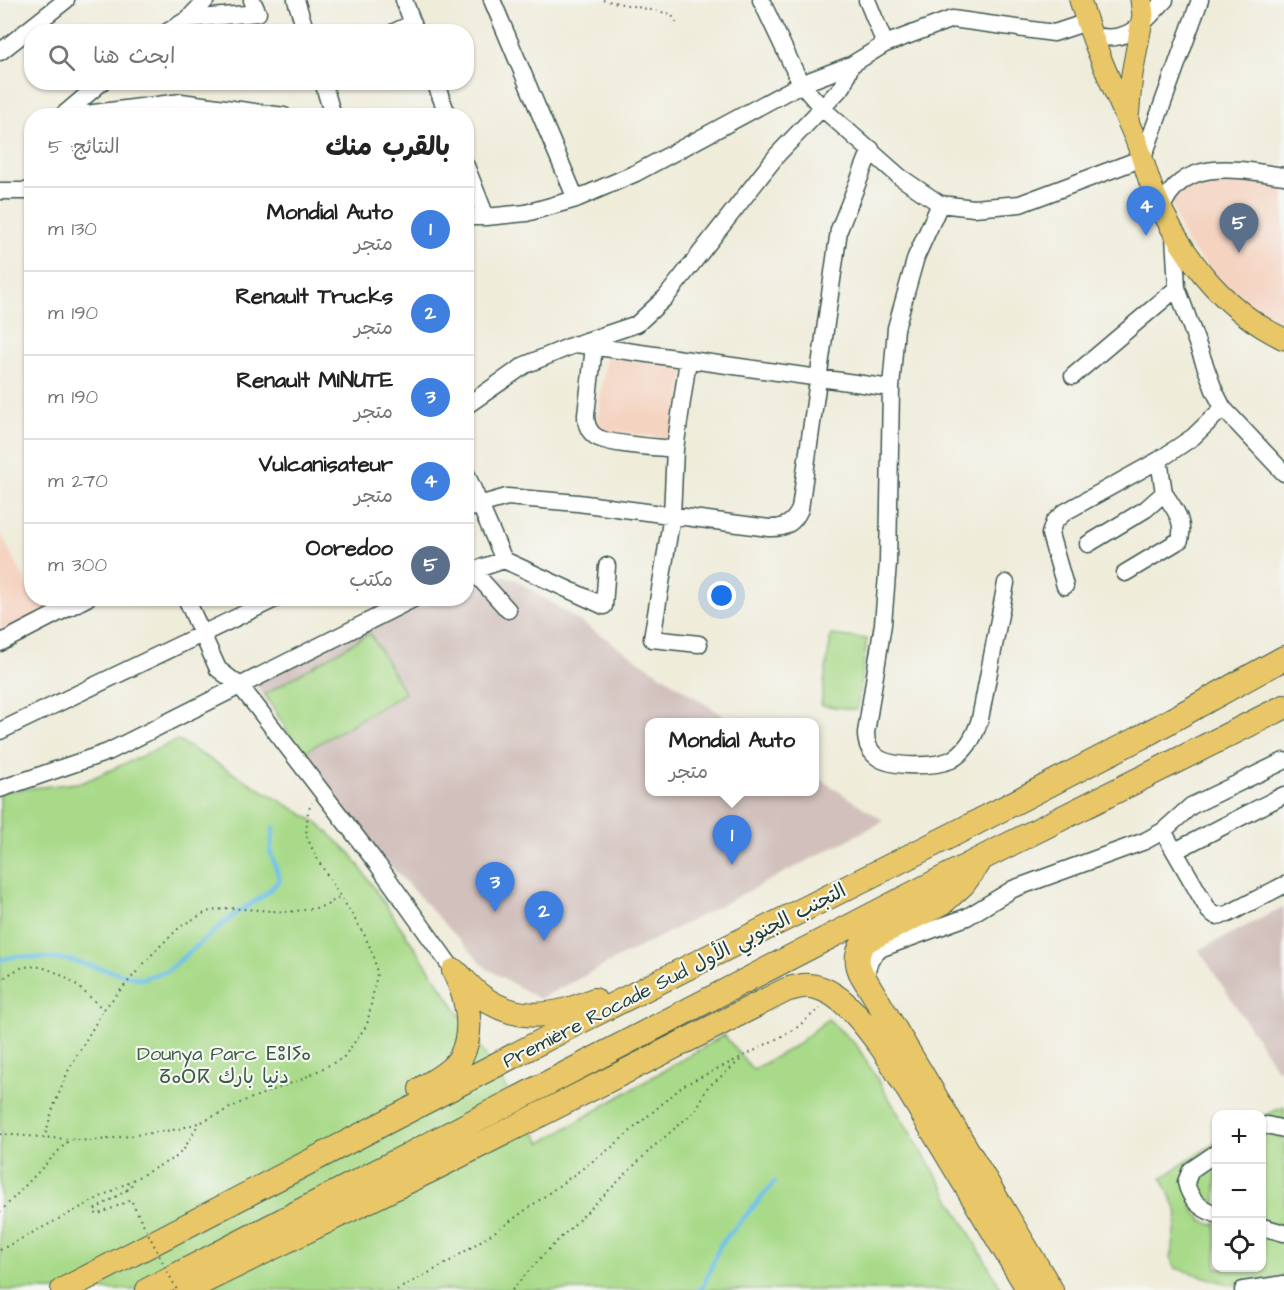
<!DOCTYPE html>
<html lang="ar">
<head>
<meta charset="utf-8">
<style>
  body { margin:0; font-family:"Architects Daughter","Playpen Sans Arabic","Noto Sans Tifinagh",sans-serif; background:#f6f6f6; color:#222; direction:rtl }
  .controls { position:absolute; right:18px; bottom:18px; display:grid; overflow:hidden; border-radius:12px; box-shadow:0 2px 4px #0004 }
  .controls button { width:54px; height:54px; display:grid; place-items:center; padding:0; border:0; border-bottom:2px solid #e0e0e0; background:#fff; color:#222; font:30px sans-serif }
  .you { position:absolute; left:722px; top:596px; width:21px; height:21px; margin:-15px; border:4px solid #fff; border-radius:50%; background:#1a73e8; box-shadow:0 0 0 9px #1a73e833 }
  .badge { display:grid; place-items:center; width:39px; height:39px; border-radius:50%; background:#c8321e; color:#fff; font-size:20px; font-weight:700 }
  .pin { position:absolute; translate:-50% -50px; filter:drop-shadow(0 2px 3px #0008) }
  .pin::after { content:''; position:absolute; top:32px; width:21px; height:18px; background:inherit; clip-path:polygon(0 0,100% 0,50% 100%) }
  .popup { position:absolute; left:645px; top:718px; width:174px; height:78px; box-sizing:border-box; display:grid; place-content:center; border-radius:12px; background:#fff; filter:drop-shadow(0 2px 4px #0005); font-size:20px; white-space:nowrap; color:#767676 }
  .popup b { font-size:22px; color:#222 }
  .popup::after { content:''; position:absolute; left:50%; top:100%; margin-left:-12px; border:12px solid transparent; border-top-color:#fff }
  .list { margin:0; padding:0; list-style:none }
  h2 { display:flex; justify-content:space-between; align-items:center; height:78px; margin:0; padding:0 24px; font-size:26px }
  h2 small { font-size:20px; font-weight:400; color:#767676 }
  .list li { display:grid; grid-template-columns:39px 1fr auto; gap:18px; align-items:center; box-sizing:border-box; height:84px; padding:0 24px; border-top:2px solid #e0e0e0 }
  .list b { display:block; font-size:22px; white-space:nowrap }
  .list p { margin:0; font-size:20px; white-space:nowrap; color:#767676 }
  .list em { font-size:20px; font-style:normal; color:#767676 }
  .icon { flex:none; width:33px; height:33px; fill:none; stroke:currentColor; stroke-width:2; stroke-linecap:round; stroke-linejoin:round }
  .map { position:relative; flex:none; width:1284px; height:1290px; overflow:hidden; direction:ltr }
  .search { position:absolute; background:#fff; box-shadow:0 2px 4px #0004; left:24px; top:24px; width:450px; height:66px; display:flex; align-items:center; gap:15px; box-sizing:border-box; padding:0 21px; border-radius:24px; color:#767676; font-size:22px }
  .panel { position:absolute; background:#fff; box-shadow:0 2px 4px #0004; left:24px; top:108px; width:450px; height:498px; border-radius:24px; direction:rtl }
  .map>svg:first-child { display:block }
</style>
</head>
<body>
<div class="map">
<svg width="1284" height="1290" viewBox="0 0 1284 1290">
  <rect width="100%" height="100%" fill="#f6f6f2"/>
  <filter id="ink" filterUnits="userSpaceOnUse"><feTurbulence type="fractalNoise" baseFrequency=".0167" numOctaves="2"/><feDisplacementMap in="SourceGraphic" scale="12" xChannelSelector="R" yChannelSelector="G"/><feConvolveMatrix kernelMatrix="1 2 1 2 8 2 1 2 1" color-interpolation-filters="sRGB"/></filter>
  <filter id="wash" filterUnits="userSpaceOnUse"><feTurbulence type="fractalNoise" baseFrequency=".008" numOctaves="4" result="noise"/><feDisplacementMap in="SourceGraphic" scale="24" xChannelSelector="R" yChannelSelector="G"/><feGaussianBlur stdDeviation="1.35" result="paint"/><feColorMatrix in="noise" values="0 0 0 0 0 0 0 0 0 0 0 0 0 0 0 0 0 1.4 0 .05"/><feComposite in="paint" operator="in"/></filter>
  <g filter="url(#wash)">
    <rect width="100%" height="100%" fill="#efecda"/>
    <path fill="#f5d3c1" d="M1247,167L1249,179L1284,182V332L1247,309L1186,243L1163,184Z
      M606,356L685,369L673,439L596,429Z
      M0,532L31,592L32,598L45,599L50,609L0,632Z"/>
    <path fill="#d1c0bc" d="M497,575L515,579L733,722H650V792H814L815,776L884,821L539,999L486,968L353,826L255,684L374,626L442,599L466,598L467,588Z
      M1284,907V1066L1277,1069L1199,950Z"/>
    <path fill="#a9da89" stroke="#648c5e" stroke-width="1.5" d="M370,633L405,693L301,754L265,694Z
      M831,635L867,639L857,710L821,705Z
      M177,740L318,823L351,854L449,998L541,1143L724,1035L753,1070L795,1046L828,1019L857,1046L939,1180L1002,1290H0V792L84,782Z
      M1284,1107V1122L1262,1118V1116Z
      M1264,1133L1284,1139V1228L1262,1221V1134Z
      M1216,1142V1146L1187,1166L1193,1210L1201,1218V1221L1214,1225L1216,1221V1268H1262V1234L1284,1241V1277L1231,1285L1175,1268L1171,1259L1178,1213L1162,1178Z
      M1216,1161V1208L1205,1203L1194,1186L1199,1172Z"/>
    <g fill="none" stroke-linecap="round" stroke-linejoin="round">
      <path stroke="#70c1eb" stroke-width="4.5" d="M0,960L17,956L69,960L141,979L167,971L235,914L262,897L280,880L270,851L274,827
        M699,1290L704,1285L720,1245L775,1182"/>
    </g>
  </g>
  <g filter="url(#ink)">
    <g fill="none" stroke-linecap="round" stroke-linejoin="round">
      <defs>
        <path id="minor" d="M296,0L306,32
          M404,0L416,32
          M492,0L576,199
          M761,0L801,84L822,108L900,177L940,204L974,208L1020,204L1143,158L1200,0
          M867,0L885,44
          M188,19L258,13L252,0
          M167,32L188,19L206,0
          M394,32L413,23
          M1091,35C1128,45 1142,24 1165,0
          M0,52L66,0
          M323,82L333,116
          M435,82L448,116
          M62,116L102,82
          M70,116L181,102L284,116
          M466,166L486,217
          M0,191H32
          M940,204L916,257L896,328L891,388L888,563L883,624L866,733C866,743 869,751 877,757C892,768 934,767 951,760C967,751 975,736 980,719L1006,583
          M1162,208C1183,155 1241,170 1284,176
          M466,217H486L526,213L576,199L636,173L801,84L851,65L885,44L952,19L1054,33L1087,22
          M1174,235L1177,288L1214,390L1223,408L1284,473
          M580,343L637,324L666,297L778,154L843,86L851,65
          M594,347L586,415C586,423 588,431 595,436C607,445 658,447 675,449
          M688,360L675,449L672,515L652,639L699,644
          M1073,376L1177,288
          M466,406L525,365L576,344L891,388
          M466,473L504,560L604,606L607,566
          M466,510L479,505L507,497L578,503L769,528C784,529 794,523 800,509L839,230L871,149
          M1088,544L1146,509L1164,493L1159,460
          M472,570L508,610
          M466,573L504,560
          M1125,573L1180,540C1185,520 1174,509 1164,493
          M1065,586L1050,534L1054,522L1065,512L1159,460L1193,437L1223,408
          M186,598L218,669L240,686L256,706L378,865L454,971
          M0,643L87,598
          M0,731L277,598
          M0,789L108,752L415,598
          M1163,831L1209,911L1216,916L1228,914L1284,885
          M1175,851L1284,795
          M866,980C867,966 869,956 882,948L967,917L1013,889L1145,841L1163,831L1191,806L1284,761
          M1262,1127L1267,1125L1284,1129
          M1216,1153L1191,1170L1186,1182C1190,1200 1200,1209 1216,1214
          M1262,1227L1284,1233
          M1243,1290L1284,1284"/>
        <path id="major" d="M1080,0C1094,48 1116,94 1136,140C1142,156 1146,172 1152,188C1178,251 1221,309 1284,339
          M1128,118L1132,74L1143,15L1141,0"/>
        <path id="highway" d="M978,864L963,884L942,903L867,940C857,949 855,960 861,973L1051,1290
          M458,974C466,982 473,991 482,997C518,1023 556,1017 594,1000
          M421,1089C434,1081 453,1071 461,1057C475,1028 467,997 454,971
          M63,1290L567,1028L954,834L1141,737L1284,658
          M148,1290L984,857L1284,707
          M186,1290L433,1169L786,990C793,988 802,985 809,986C841,988 868,1029 886,1053L1029,1290"/>
      </defs>
      <use href="#minor" stroke="#3e574d" stroke-width="19"/>
      <use href="#major" stroke="#3e574d" stroke-width="23"/>
      <use href="#highway" stroke="#3e574d" stroke-width="26"/>
      <path stroke="#3e574d" stroke-width="2" stroke-dasharray="1.5 4.5" stroke-linecap="butt" d="M603,0L671,14L678,25
        M0,981C7,976 17,968 25,967C55,962 83,991 103,1009
        M0,1134L93,1141L179,1129L204,1121L244,1101L300,1080L343,1058L367,1025L377,974L374,957L364,934L316,857L306,835L308,811L312,803
        M44,1139L53,1108L69,1069L104,1009L155,951L181,926L206,912L228,908L288,912L312,909L327,905L340,896
        M127,1190L131,1186L133,1180
        M0,1212L69,1140
        M0,1250L176,1157L184,1149L199,1123
        M397,1290L447,1263L505,1225L612,1147L684,1085L748,1054L795,1029L820,1008
        M512,1290L545,1253L588,1211L652,1148L696,1110L707,1088L743,1058"/>
      <use href="#minor" stroke="#fff" stroke-width="16"/>
      <use href="#major" stroke="#e9c769" stroke-width="21"/>
      <use href="#highway" stroke="#e9c769" stroke-width="24"/>
      <path stroke="#3e574d" stroke-width="2" stroke-dasharray="1.5 4.5" stroke-linecap="butt" d="M127,1190L94,1210L97,1215L131,1200L177,1290"/>
    </g>
  </g>
  <g text-anchor="middle" stroke-width="4.5" stroke-linejoin="round" paint-order="stroke">
    <g font-size="20" fill="#1f3d34" stroke="#f6f6f2">
      <text transform="translate(674 975) rotate(-27)" y="7">Première Rocade Sud التجنب الجنوبي الأول</text>
    </g>
    <g font-size="20" fill="#3b5c45" stroke="#f6f6f2">
      <text x="224" y="1060">Dounya Parc ⴹⵓⵏⵢⴰ<tspan x="224" dy="23">ⵒⴰⵔⴽ دنيا بارك</tspan></text>
    </g>
  </g>
</svg>
<div class="controls">
<button>+</button>
<button>−</button>
<button><svg class="icon" aria-label="locate" viewBox="0 0 24 24"><circle cx="12" cy="12" r="6"/><path d="M12 2v4M12 18v4M2 12h4M18 12h4"/></svg></button>
</div>
<div class="you"></div>
<div class="pin badge" style="left:732px;top:865px;background:#3f7fe0">1</div>
<div class="popup"><b>Mondial Auto</b>متجر</div>
<div class="pin badge" style="left:544px;top:941px;background:#3f7fe0">2</div>
<div class="pin badge" style="left:495px;top:912px;background:#3f7fe0">3</div>
<div class="pin badge" style="left:1146px;top:236px;background:#3f7fe0">4</div>
<div class="pin badge" style="left:1239px;top:253px;background:#5c6f8a">5</div>
<div class="search"><svg class="icon" aria-label="search" viewBox="0 0 24 24"><circle cx="10" cy="10" r="6"/><path d="M15 15l6 6"/></svg>ابحث هنا</div>
<section class="panel">
<h2>بالقرب منك<small>النتائج: 5</small></h2>
<ul class="list">
<li><span class="badge" style="background:#3f7fe0">1</span><div><b>Mondial Auto</b><p>متجر</p></div><em>130 m</em></li>
<li><span class="badge" style="background:#3f7fe0">2</span><div><b>Renault Trucks</b><p>متجر</p></div><em>190 m</em></li>
<li><span class="badge" style="background:#3f7fe0">3</span><div><b>Renault MINUTE</b><p>متجر</p></div><em>190 m</em></li>
<li><span class="badge" style="background:#3f7fe0">4</span><div><b>Vulcanisateur</b><p>متجر</p></div><em>270 m</em></li>
<li><span class="badge" style="background:#5c6f8a">5</span><div><b>Ooredoo</b><p>مكتب</p></div><em>300 m</em></li>
</ul>
</section>
</div>
</body>
</html>
